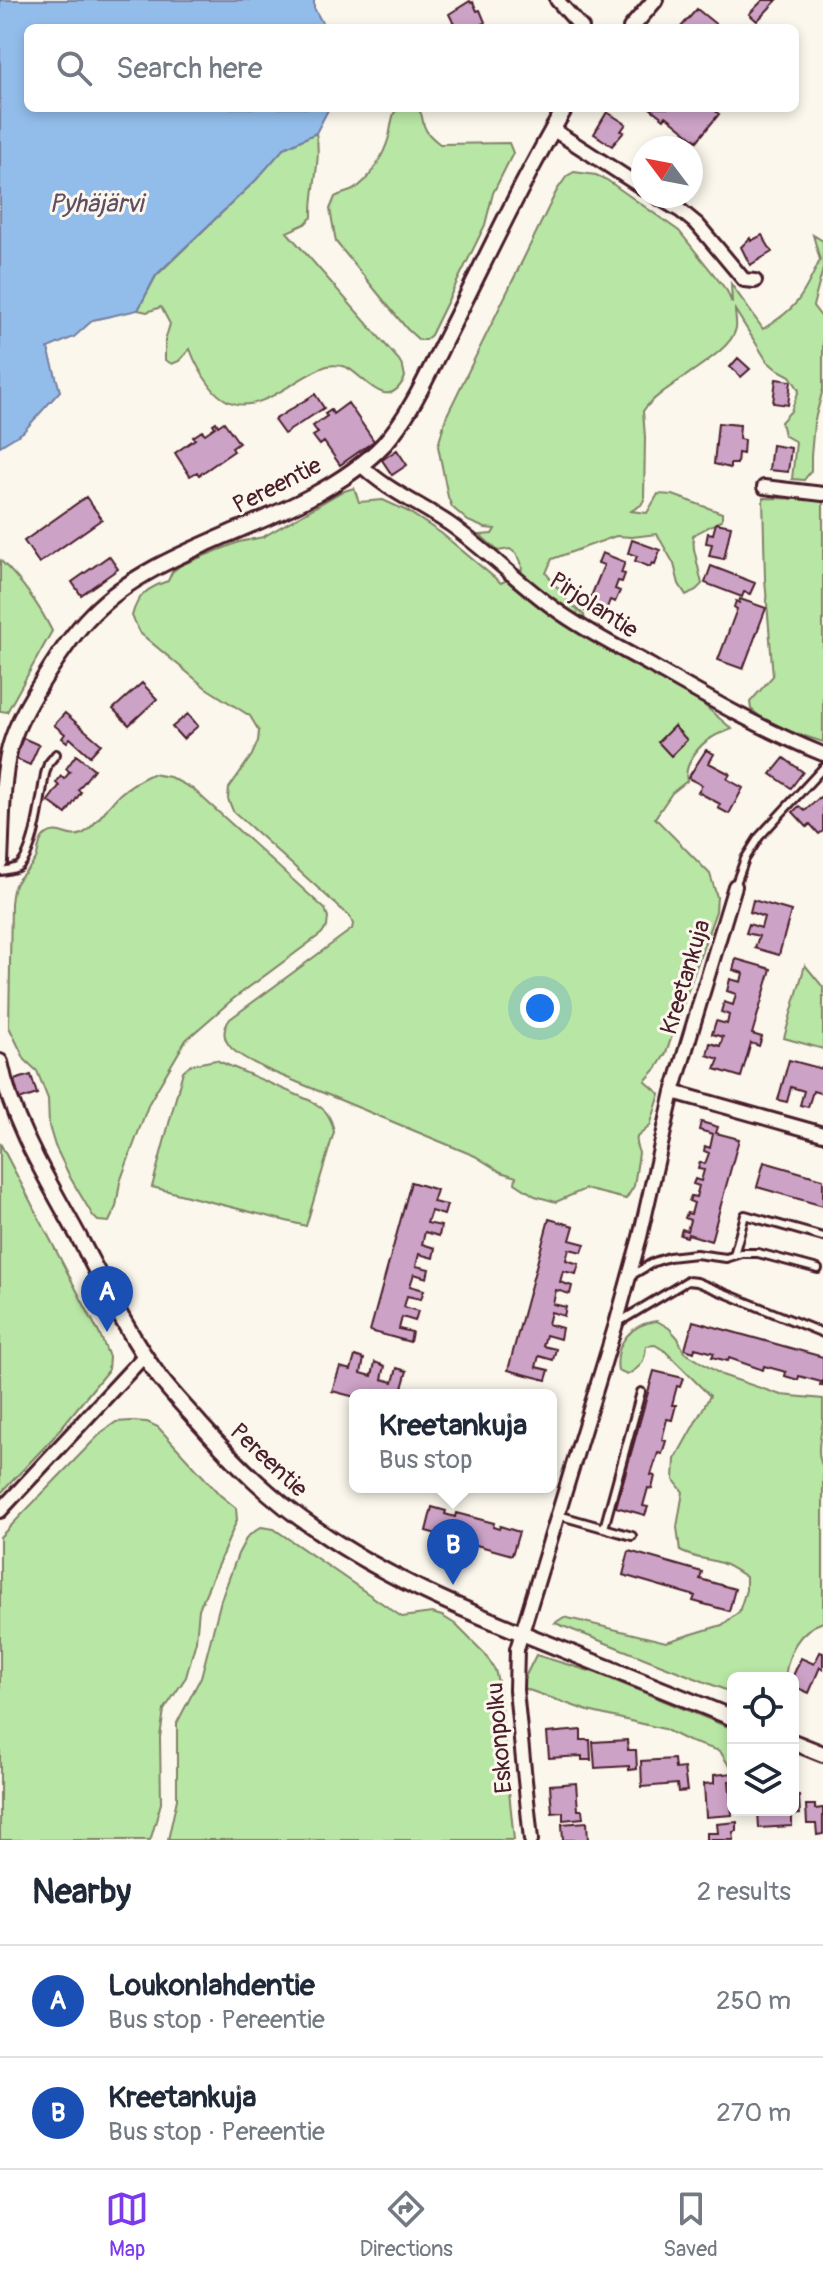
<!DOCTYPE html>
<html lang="en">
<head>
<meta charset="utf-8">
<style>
  body { margin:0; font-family:Pangolin,sans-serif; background:#f2f2f3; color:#1f2937 }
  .controls { position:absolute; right:24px; bottom:24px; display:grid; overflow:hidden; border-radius:12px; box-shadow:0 4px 12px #0003 }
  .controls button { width:72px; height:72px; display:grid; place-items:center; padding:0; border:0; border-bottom:2px solid #e0e1e3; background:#fff; color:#1f2937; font:40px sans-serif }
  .compass { position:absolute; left:631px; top:136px; width:72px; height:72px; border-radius:50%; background:#fff; box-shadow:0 4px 12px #0003; rotate:302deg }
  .you { position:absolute; left:540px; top:1008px; width:28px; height:28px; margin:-20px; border:6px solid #fff; border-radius:50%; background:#1a73e8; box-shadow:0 0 0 12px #1a73e833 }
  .badge { display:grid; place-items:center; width:52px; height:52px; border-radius:50%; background:#7c3aed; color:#fff; font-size:26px; font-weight:700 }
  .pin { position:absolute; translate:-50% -66px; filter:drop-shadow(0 2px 4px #0008) }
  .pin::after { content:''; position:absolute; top:42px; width:28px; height:24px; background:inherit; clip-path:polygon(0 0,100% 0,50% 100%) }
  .popup { position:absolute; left:349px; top:1389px; width:208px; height:104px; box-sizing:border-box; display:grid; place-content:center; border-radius:12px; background:#fff; filter:drop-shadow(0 2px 6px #0005); font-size:26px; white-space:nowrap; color:#747a83 }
  .popup b { font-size:30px; color:#1f2937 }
  .popup::after { content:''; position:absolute; left:50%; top:100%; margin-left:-16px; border:16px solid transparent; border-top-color:#fff }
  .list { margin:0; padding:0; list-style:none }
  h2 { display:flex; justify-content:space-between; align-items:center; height:104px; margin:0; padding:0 32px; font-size:34px }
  h2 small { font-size:26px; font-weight:400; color:#747a83 }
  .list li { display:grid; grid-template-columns:52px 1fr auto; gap:24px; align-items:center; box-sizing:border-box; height:112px; padding:0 32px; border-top:2px solid #e0e1e3 }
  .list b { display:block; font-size:30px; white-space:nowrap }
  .list p { margin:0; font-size:26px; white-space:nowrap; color:#747a83 }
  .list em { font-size:26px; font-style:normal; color:#747a83 }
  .icon { flex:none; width:44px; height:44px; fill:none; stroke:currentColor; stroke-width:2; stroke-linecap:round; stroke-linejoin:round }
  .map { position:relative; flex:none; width:823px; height:1840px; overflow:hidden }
  .search { position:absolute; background:#fff; box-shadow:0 4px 12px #0003; left:24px; right:24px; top:24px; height:88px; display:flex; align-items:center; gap:20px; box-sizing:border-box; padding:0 28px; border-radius:12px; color:#747a83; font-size:30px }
  .sheet { height:328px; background:#fff }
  nav { display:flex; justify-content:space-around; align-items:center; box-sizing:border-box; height:112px; border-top:2px solid #e0e1e3; background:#fff; font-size:22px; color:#747a83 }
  nav a { display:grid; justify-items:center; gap:4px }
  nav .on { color:#7c3aed }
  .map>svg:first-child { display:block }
</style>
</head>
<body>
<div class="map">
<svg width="823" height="1840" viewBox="0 0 823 1840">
  <rect width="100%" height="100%" fill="#fbf7ec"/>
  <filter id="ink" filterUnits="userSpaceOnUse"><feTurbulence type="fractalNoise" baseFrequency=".0125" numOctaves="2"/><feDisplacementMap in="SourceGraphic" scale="16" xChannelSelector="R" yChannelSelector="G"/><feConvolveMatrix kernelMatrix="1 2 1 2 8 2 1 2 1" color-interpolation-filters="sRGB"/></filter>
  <g filter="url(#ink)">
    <path fill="#b8e6a4" stroke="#818268" stroke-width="2" d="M407,108C427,108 419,118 426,130C429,136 435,140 440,144L509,143L513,153L493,193L485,225L431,335L425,340H419L407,329L336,242L330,209L335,197C340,194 347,193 353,190C370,181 384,154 389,137C391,128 391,120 395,111Z
      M316,133C322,161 311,188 312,217L305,224L287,232L399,360L403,367L405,377C387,416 363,374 346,367C341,365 332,365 327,366C290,378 246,432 211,387C202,375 195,363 190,349L179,361L172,364L165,360V341L170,324L161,307L147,312L138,310L156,276L256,180L284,148Z
      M574,172L596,175L607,180L679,231L727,291L732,303L731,284L763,329C799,307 802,297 820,260L813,235L823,241V269L813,306L823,319V389L814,423L811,456V471L804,480L792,479L796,442L784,435L781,422L791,411L799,390L790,376L775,368L767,361L735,310C735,315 737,323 736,328C731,356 662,384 643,411L645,437L644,500L641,505L631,511L647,513L658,494L673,495L722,513V520L693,535L694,549L702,584L696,590L686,595L679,584L674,564L657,534L632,537L616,536L552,559L546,573L569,602L584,615L588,638L691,694L732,729C726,732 718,733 713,737C699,744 683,765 687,781L672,793L655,818L710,874L717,897L716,911L666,1053L656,1069L645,1081L660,1094L650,1126L637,1137L636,1144L639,1153L634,1186L626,1199L585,1189L556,1202L535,1196L515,1183L516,1177L501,1172L475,1156L268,1070C249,1060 210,1046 230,1019L352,929L353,924L350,917L233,811L228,799L229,788L252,755L258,741L259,731L250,716L206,688L140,633L132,616C137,595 149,587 168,581L172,572L181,565L239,542L263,537L341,492L354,488L359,502L383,500L407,511L441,533L501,583L521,573C524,562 519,555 510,549L498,551L480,535L492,534L495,529L485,528L468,521L452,507L448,497L438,446L446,417L557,190L567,176Z
      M763,498L823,499V742L770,725L751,709L750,702L773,676L765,579Z
      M0,560C21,580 39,605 52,631L7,712L0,711Z
      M152,774L170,777L193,789L325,909L328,917L327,927L321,934L233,999L186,1040L149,1103L120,1182L116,1207L109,1222L98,1221L93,1216L71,1179L55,1146L49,1126L48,1099L37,1071L25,1060L9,1027L11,903C12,897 12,890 15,885C20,873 32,870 37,856C39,848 39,838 47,834C59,826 69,840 82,834C92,830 110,803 120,794C130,785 141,779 152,774Z
      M805,965L823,987V1049L784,1038Z
      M216,1060L311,1101C325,1109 331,1115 334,1132L306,1226L152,1187L183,1071L190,1065Z
      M0,1143L101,1337L109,1357L108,1370L53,1438L0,1494Z
      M657,1321L669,1328L678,1338L684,1352L722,1375L781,1395L823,1399C823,1406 823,1413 823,1420C821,1437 815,1452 823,1467V1622C797,1631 788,1653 785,1678H733V1693L555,1623L564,1617L666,1642L722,1625L739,1612L746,1590V1577C738,1572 730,1566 721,1563C706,1558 695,1559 680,1551L677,1527L683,1492L674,1480L675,1459L710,1396L665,1351L655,1345L646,1346C645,1362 641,1367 627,1375L618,1371C614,1343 631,1324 657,1321Z
      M131,1421L147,1422L158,1427L220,1495L236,1508L237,1520L199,1609L196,1641L186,1677L164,1710L160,1737L161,1803L151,1838L150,1840H0V1537L102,1432L116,1422Z
      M261,1527L274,1529L402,1617L432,1613L442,1616L455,1624L485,1654L495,1670L499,1686L505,1747H496L507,1772L514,1840H168L177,1799V1723L201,1677L221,1600L238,1554L247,1537Z
      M536,1655L596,1673L733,1729V1768L728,1764L720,1751L688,1741L664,1729L588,1711L523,1688V1681Z"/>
    <path fill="#92bdeb" stroke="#757e9e" stroke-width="2" d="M0,0H314V8L325,28H28V108H329L316,133L284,148L256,180L156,275L138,310L93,320L74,337L48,348L60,391L23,432L0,446Z"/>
    <path fill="#cca2c7" stroke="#4a1f2b" stroke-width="2" d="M763,0H777L757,21L749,14Z
      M470,1L471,3L473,2L477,11L480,10L485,22L482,24L484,28H456L449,14Z
      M697,9L718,26L716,28H680Z
      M650,108H712L719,114L697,141L666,116L664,119Z
      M607,112L626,124L621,131L624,132L612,146L594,134Z
      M762,235L772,252L750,265L741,247L750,238L751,241Z
      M738,358L750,369L741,377L730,367Z
      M776,379L791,381L788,405L773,403Z
      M315,394L324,408L284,434L274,420Z
      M348,403L374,441L340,465L324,442L320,445L313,436L318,433L313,426L327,416L325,414L331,410L333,414Z
      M216,422L218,426L224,422L239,443L232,448L234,451L199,475L197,472L190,476L175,453L195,439L193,437L202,431L205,434L215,427L213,424Z
      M718,423L740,425L739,439L744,440L743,454L738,453L737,464H730V468L714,464Z
      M772,445L791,448L788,472L769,470Z
      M397,450L407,465L392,475L382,460Z
      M86,497L102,519L39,563L24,541Z
      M716,523L731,526L724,559L709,556L712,544L706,543L708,533L713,534Z
      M632,540L660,550L655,564L652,563L650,567L635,561L637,556L628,553Z
      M602,553L625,562L621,573L625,574L622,582L618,581L615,589L620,591L615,602L610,600L603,618L585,611L604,565L598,563Z
      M109,556L118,569L81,595L72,582Z
      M711,566L755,583L750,594L744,592L742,597L705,583Z
      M740,599L766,608L743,669L718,660L737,609L734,607L736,601L739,603Z
      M142,683L157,699L129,725L113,709Z
      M65,713L101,744L90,756L70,738L67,742L62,738L65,734L54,725Z
      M188,714L198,726L183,739L172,727Z
      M674,726L687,740L671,756L658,742Z
      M23,738L39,745L30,765L14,758Z
      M706,750L714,754L709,763L730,774L727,779L743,788L729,814L718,808L720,804L698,792L702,785L688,778Z
      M76,755L94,769L78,790L81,792L66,814L48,801L59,786L56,783L61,776L64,779L70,772L66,769Z
      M784,758L803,772L791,788L771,774Z
      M820,797L823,801V831L819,834L810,824L807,827L793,812L799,806L805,811Z
      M753,900L791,911L779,955L755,948L759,936L746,933L749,924L761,928L764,917L750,912Z
      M736,959L771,969L752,1034L762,1037L759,1046L751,1043L741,1077L715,1069L719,1059L707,1055L710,1043L720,1046L723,1037L712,1034L716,1021L727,1024L729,1015L721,1012L724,1002L733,1005L736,994L727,991L730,979L741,982L743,973L733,970Z
      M789,1060L823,1069V1094L813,1091L808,1107L800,1105L804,1091L791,1087L787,1102L778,1100Z
      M31,1075L37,1094L19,1100L14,1080Z
      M701,1122L718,1127L716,1133L739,1139L711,1241L688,1234L687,1237L680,1235L682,1229L687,1231L690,1220L685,1218L687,1213L691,1214L694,1203L689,1201L691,1196L696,1197L699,1186L693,1184L695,1179L701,1181L704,1170L698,1169L700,1162L705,1164L709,1153L704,1151L705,1146L710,1148L713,1134L699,1130Z
      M764,1162L823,1179V1206L757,1187Z
      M411,1182L437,1190L433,1202L447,1205L444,1215L431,1211L427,1223L441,1226L439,1236L425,1232L422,1244L435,1248L433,1258L419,1254L416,1266L429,1269L427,1278L414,1274L410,1286L424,1290L421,1299L407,1296L404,1307L418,1311L415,1321L402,1317L399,1329L412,1332L410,1342L370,1331Z
      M549,1219L574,1226L570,1240L585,1244L582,1252L569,1249L566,1260L579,1264L576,1274L563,1271L560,1282L572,1286L570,1294L556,1290L553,1304L566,1307L564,1316L551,1312L548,1324L562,1328L560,1339L546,1335L543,1346L556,1349L553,1360L539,1356L536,1367L549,1370L546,1380L508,1370Z
      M693,1321L823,1357V1386L820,1385L821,1382L799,1376L798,1380L785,1376L786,1372L764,1366L763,1370L729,1358L728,1361L712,1357L714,1353L695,1348L694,1352L685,1349Z
      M355,1356L364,1359L361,1373L372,1376L375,1362L385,1366L382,1379L393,1382L397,1368L407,1371L400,1395H355V1397L332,1391L340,1367L351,1370Z
      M654,1371L683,1378L680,1387L677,1386L672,1405H676L672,1420L667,1419L662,1440L666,1441L662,1454L658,1453L651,1475L655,1476L652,1489L648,1488L643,1506L648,1507L645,1515L616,1507Z
      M432,1507L446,1511L445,1514L455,1517L456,1513L494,1523L493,1527L499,1529L500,1526L519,1532L512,1555L426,1531Z
      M629,1551L702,1572L700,1579L735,1589L729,1611L693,1601L695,1596L623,1575Z
      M820,1652L823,1653V1669L820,1667L809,1693L793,1686L792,1678L801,1658L814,1664Z
      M581,1730V1740H590L591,1760H582V1756L549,1758L547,1733Z
      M627,1740L628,1750H636L637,1769L629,1770V1766L595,1768L593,1742Z
      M674,1759L675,1769L684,1768L687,1791L678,1792L677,1784L642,1787L641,1761Z
      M733,1773V1781H729L732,1815L706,1817L704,1784L714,1783V1775Z
      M576,1783L578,1810H582L583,1818L563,1820V1812L552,1813L550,1785Z
      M793,1795H799L800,1814L792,1815V1826L759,1828L758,1810H793Z
      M806,1805H815V1809L823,1808V1834L817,1835L816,1824H807Z
      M587,1822L588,1840H563L562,1824Z
      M737,1822V1831L733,1832L734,1840H707V1833H718L717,1824Z"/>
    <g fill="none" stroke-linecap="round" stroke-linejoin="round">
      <defs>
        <path id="service" d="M0,871C6,870 13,870 19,866C35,853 41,795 45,774L48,764L56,754
          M735,886L745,859L759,837L823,768
          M734,1255L745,1215L823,1237
          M632,1275L654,1262L669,1257L696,1254L726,1258L742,1253H758L818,1269
          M619,1322L687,1281L697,1282L823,1333
          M558,1515L632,1536
          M604,1528L641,1392"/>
        <path id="minor" d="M557,0L582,28
          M552,129L643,188
          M656,196L681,211L698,225L744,280L755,281
          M360,464C387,491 421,504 451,525C487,551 519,583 555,609C585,631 618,647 650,665C706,697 763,730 823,754
          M764,487L823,494
          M673,1092L823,1134
          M0,1511L144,1356
          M531,1840L516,1690L517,1649L616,1324L640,1237L673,1092L735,886"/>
        <path id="tertiary" d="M631,28L655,0
          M0,862C2,826 1,782 10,747C17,722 31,699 45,677C59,655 74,632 92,614C130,575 184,553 233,532C284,511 345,485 384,444C412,413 429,371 448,334C486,259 522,181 565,108
          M0,1062C13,1127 51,1185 82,1243C106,1289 129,1336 160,1378C172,1394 187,1409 200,1424C235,1463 272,1500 316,1529C389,1580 471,1613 554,1646C614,1670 673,1694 733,1718
          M793,1742L823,1754"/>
      </defs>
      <use href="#service" stroke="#4a1f2b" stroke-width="12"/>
      <use href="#minor" stroke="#4a1f2b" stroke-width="18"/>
      <use href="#tertiary" stroke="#4a1f2b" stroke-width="20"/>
      <use href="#service" stroke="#fbf7ec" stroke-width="6"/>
      <use href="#minor" stroke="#fbf7ec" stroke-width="12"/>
      <use href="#tertiary" stroke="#fbf7ec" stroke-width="14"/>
    </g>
  </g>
  <g text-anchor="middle" stroke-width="6" stroke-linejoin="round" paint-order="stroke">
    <g font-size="24" fill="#4a1f2b" stroke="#fbf7ec">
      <text transform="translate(277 485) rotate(-27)" y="8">Pereentie</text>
      <text transform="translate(594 605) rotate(33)" y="8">Pirjolantie</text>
      <text transform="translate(685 977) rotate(-73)" y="8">Kreetankuja</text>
      <text transform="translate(269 1460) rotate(43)" y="8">Pereentie</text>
      <text transform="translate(499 1738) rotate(-95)" y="8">Eskonpolku</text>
    </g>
    <g font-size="26" font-style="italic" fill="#604e65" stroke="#fbf7ec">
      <text x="96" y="212">Pyhäjärvi</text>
    </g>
  </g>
</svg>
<div class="controls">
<button><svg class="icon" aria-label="locate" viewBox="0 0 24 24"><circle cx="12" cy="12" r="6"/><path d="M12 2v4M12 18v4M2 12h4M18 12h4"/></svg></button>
<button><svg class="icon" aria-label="layers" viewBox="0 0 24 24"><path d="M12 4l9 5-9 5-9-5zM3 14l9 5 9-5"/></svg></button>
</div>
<svg class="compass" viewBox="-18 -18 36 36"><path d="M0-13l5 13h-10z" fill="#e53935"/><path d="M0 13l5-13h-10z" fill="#747a83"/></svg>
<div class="you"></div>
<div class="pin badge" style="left:107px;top:1332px;background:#1a4fb4">A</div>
<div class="pin badge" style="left:453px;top:1585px;background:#1a4fb4">B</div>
<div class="popup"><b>Kreetankuja</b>Bus stop</div>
<div class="search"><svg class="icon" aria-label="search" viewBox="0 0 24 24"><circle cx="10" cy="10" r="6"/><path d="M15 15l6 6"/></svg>Search here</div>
</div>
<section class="sheet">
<h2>Nearby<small>2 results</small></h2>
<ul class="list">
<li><span class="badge" style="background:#1a4fb4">A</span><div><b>Loukonlahdentie</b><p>Bus stop · Pereentie</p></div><em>250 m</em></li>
<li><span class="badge" style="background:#1a4fb4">B</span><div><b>Kreetankuja</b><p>Bus stop · Pereentie</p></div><em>270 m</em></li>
</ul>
</section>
<nav>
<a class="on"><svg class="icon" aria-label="map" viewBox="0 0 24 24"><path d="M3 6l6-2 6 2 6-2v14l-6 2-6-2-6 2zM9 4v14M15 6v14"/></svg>Map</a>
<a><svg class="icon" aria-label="directions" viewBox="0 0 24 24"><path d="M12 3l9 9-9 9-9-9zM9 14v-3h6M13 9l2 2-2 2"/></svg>Directions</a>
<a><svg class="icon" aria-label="saved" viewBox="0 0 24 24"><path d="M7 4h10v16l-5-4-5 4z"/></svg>Saved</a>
</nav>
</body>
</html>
